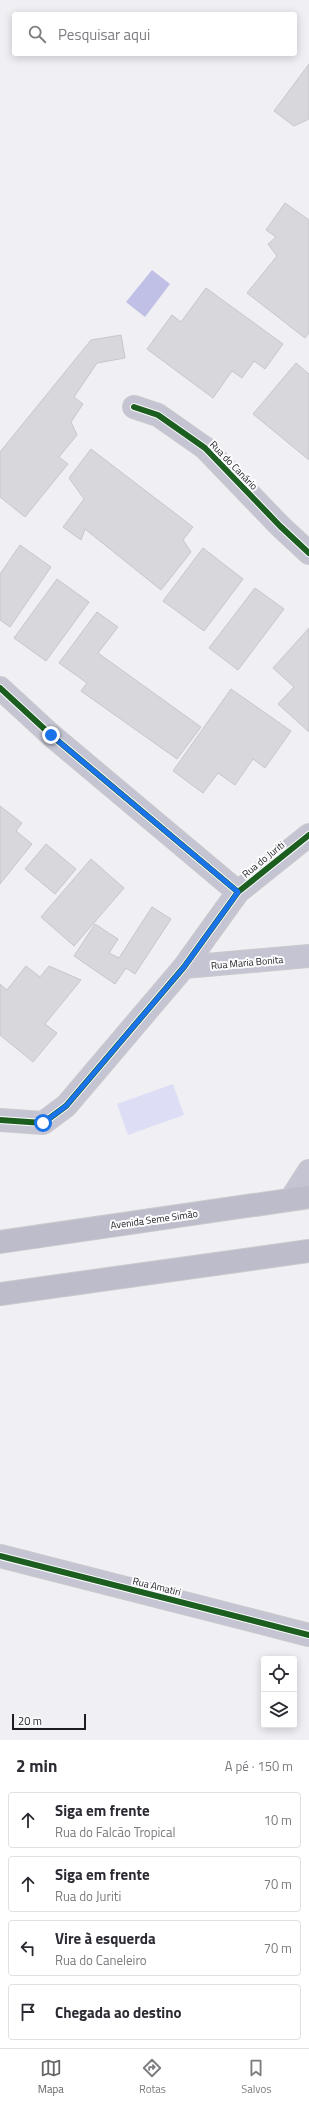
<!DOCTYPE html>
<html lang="pt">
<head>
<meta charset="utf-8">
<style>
  body { margin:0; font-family:"Titillium Web",sans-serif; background:#f2f2f3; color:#2b2b33 }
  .controls { position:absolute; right:12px; bottom:12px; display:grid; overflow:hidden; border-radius:4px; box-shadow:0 2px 10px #0003 }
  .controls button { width:36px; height:36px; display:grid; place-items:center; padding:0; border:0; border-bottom:1px solid #e1e1e2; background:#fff; color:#2b2b33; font:20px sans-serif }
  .scale { position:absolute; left:12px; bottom:10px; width:74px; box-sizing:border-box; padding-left:4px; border:2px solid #1d1d1f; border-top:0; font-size:11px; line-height:14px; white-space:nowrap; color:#1d1d1f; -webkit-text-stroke:3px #fcfcff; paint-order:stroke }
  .stop { position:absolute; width:12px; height:12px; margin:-9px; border:3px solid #1a73e8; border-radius:50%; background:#fff }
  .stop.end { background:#1a73e8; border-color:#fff; box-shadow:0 1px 4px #0008 }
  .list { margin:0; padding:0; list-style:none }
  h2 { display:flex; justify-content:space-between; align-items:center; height:52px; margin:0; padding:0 16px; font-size:17px }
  h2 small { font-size:13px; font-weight:400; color:#7c7c81 }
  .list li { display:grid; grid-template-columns:26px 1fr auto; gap:12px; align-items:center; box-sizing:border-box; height:56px; margin:0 8px 8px; padding:0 8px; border:1px solid #e1e1e2; border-radius:4px }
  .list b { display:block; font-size:15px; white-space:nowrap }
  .list p { margin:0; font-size:13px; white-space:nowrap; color:#7c7c81 }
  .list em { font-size:13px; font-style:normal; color:#7c7c81 }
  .icon { flex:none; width:22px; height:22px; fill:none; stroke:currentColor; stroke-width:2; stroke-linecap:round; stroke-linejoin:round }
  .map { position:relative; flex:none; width:309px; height:1740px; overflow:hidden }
  .search { position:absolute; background:#fff; box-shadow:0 2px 10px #0003; left:12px; right:12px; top:12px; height:44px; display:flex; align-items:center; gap:10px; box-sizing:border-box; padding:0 14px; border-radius:4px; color:#7c7c81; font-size:15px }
  .sheet { height:308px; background:#fff }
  nav { display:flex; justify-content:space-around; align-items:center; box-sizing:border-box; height:56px; border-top:1px solid #e1e1e2; background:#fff; font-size:11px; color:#7c7c81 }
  nav a { display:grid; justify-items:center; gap:2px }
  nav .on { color:#66666a }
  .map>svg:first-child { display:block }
</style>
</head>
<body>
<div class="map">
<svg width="309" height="1740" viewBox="0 0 309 1740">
  <rect width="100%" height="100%" fill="#efeff4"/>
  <path fill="#ddddf6" d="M173,1084L184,1115L128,1135L117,1104Z"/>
  <path fill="#c0bfe5" d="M152,270L170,284L145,317L126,302Z"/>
  <path fill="#d8d8dc" stroke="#c7c7cb" d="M309,64V119L294,126L274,111Z
    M285,203L309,220V333L305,338L247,293L277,256L268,244L276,237L266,230Z
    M206,288L283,344L265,369L254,361L242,378L232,371L213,398L147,349L172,315L181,322Z
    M121,335L125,358L97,363L74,397L83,404L71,422L77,435L59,457L68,464L25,517L0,497V452L91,340Z
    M296,363L309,374V460L253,414Z
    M91,449L193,527L183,540L191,552L161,590L85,529L81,540L63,527L84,499L69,478Z
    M20,545L51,567L10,627L0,620V574Z
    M203,548L243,579L204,631L163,601Z
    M57,579L89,602L46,661L14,638Z
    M255,588L284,609L238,670L209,648Z
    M97,612L118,627L98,653L201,727L177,759L81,691L87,683L59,663Z
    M309,628V732L278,704L294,687L273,668Z
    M231,689L291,731L265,768L253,759L235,785L218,773L203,793L173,771Z
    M0,806L22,823L16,831L32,844L0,884Z
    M46,844L76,869L55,894L25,869Z
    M91,859L124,888L74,946L41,917Z
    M152,907L171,919L135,974L126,968L115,984L74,956L95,924L118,939L109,953L119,958Z
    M26,966L40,977L49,966L81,980L45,1024L57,1033L33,1062L0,1035V984L7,990Z"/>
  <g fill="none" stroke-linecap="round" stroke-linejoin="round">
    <defs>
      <path id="street" d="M134,407L158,415L205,448L280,526L309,553
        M0,688L51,735L238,892
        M184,967L309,956
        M0,1120L43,1123L66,1106L184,967L238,892L309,835
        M291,1199L309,1171
        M0,1556L309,1635"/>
      <path id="secondary" d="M0,1242L309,1197
        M0,1294L309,1251"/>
    </defs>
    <use href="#street" stroke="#cacacd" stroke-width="24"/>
    <use href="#secondary" stroke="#cacacd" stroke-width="24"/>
    <use href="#street" stroke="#c4c4d2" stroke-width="22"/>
    <use href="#secondary" stroke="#bcbccb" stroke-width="22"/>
    <defs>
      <path id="cycleway" d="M134,407L158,415L205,448L280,526L309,553
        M0,688L51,735L238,892
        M0,1120L43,1123L66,1106L184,967L238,892L309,835
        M0,1556L309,1635"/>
    </defs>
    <use href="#cycleway" stroke="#fcfcff" stroke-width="8"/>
    <use href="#cycleway" stroke="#1b5e20" stroke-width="6"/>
  </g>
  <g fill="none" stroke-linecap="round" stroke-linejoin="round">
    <path stroke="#1a73e8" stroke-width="5" d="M43,1123L66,1106L184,967L238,892L51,735"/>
  </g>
  <g text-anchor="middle" stroke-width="4" stroke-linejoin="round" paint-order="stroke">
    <g font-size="10" fill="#1d1d1f" stroke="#fcfcff">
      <text transform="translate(234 465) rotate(46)" y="4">Rua do Canário</text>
      <text transform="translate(263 859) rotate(-39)" y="4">Rua do Juriti</text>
      <text transform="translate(247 962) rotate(-5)" y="4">Rua Maria Bonita</text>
      <text transform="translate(154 1219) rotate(-8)" y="4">Avenida Seme Simão</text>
      <text transform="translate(157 1586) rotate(14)" y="4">Rua Amatiri</text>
    </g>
  </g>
</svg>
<div class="controls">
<button><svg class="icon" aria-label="locate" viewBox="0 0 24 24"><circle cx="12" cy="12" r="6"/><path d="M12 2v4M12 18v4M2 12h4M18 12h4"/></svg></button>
<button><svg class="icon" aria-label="layers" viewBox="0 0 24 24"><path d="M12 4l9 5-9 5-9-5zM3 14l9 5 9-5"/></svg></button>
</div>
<div class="scale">20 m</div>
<div class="stop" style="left:43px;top:1123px"></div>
<div class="stop end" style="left:51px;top:735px"></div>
<div class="search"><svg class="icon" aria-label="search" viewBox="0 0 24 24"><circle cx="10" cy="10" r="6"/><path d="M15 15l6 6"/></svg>Pesquisar aqui</div>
</div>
<section class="sheet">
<h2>2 min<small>A pé · 150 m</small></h2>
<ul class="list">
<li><svg class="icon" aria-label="ahead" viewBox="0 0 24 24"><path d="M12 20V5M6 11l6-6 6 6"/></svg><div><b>Siga em frente</b><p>Rua do Falcão Tropical</p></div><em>10 m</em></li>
<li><svg class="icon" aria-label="ahead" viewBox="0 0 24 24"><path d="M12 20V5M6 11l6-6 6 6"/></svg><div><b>Siga em frente</b><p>Rua do Juriti</p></div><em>70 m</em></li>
<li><svg class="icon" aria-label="left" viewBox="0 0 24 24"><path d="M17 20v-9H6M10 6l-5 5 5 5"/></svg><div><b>Vire à esquerda</b><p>Rua do Caneleiro</p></div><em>70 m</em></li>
<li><svg class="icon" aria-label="arrive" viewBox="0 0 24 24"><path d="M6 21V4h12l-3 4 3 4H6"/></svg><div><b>Chegada ao destino</b></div></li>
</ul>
</section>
<nav>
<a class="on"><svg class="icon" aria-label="map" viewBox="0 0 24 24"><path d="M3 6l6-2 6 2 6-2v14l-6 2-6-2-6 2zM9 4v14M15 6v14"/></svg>Mapa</a>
<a><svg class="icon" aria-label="directions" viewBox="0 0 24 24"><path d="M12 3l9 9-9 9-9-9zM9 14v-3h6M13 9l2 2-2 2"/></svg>Rotas</a>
<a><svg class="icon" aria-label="saved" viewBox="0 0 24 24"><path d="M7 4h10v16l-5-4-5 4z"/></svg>Salvos</a>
</nav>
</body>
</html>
